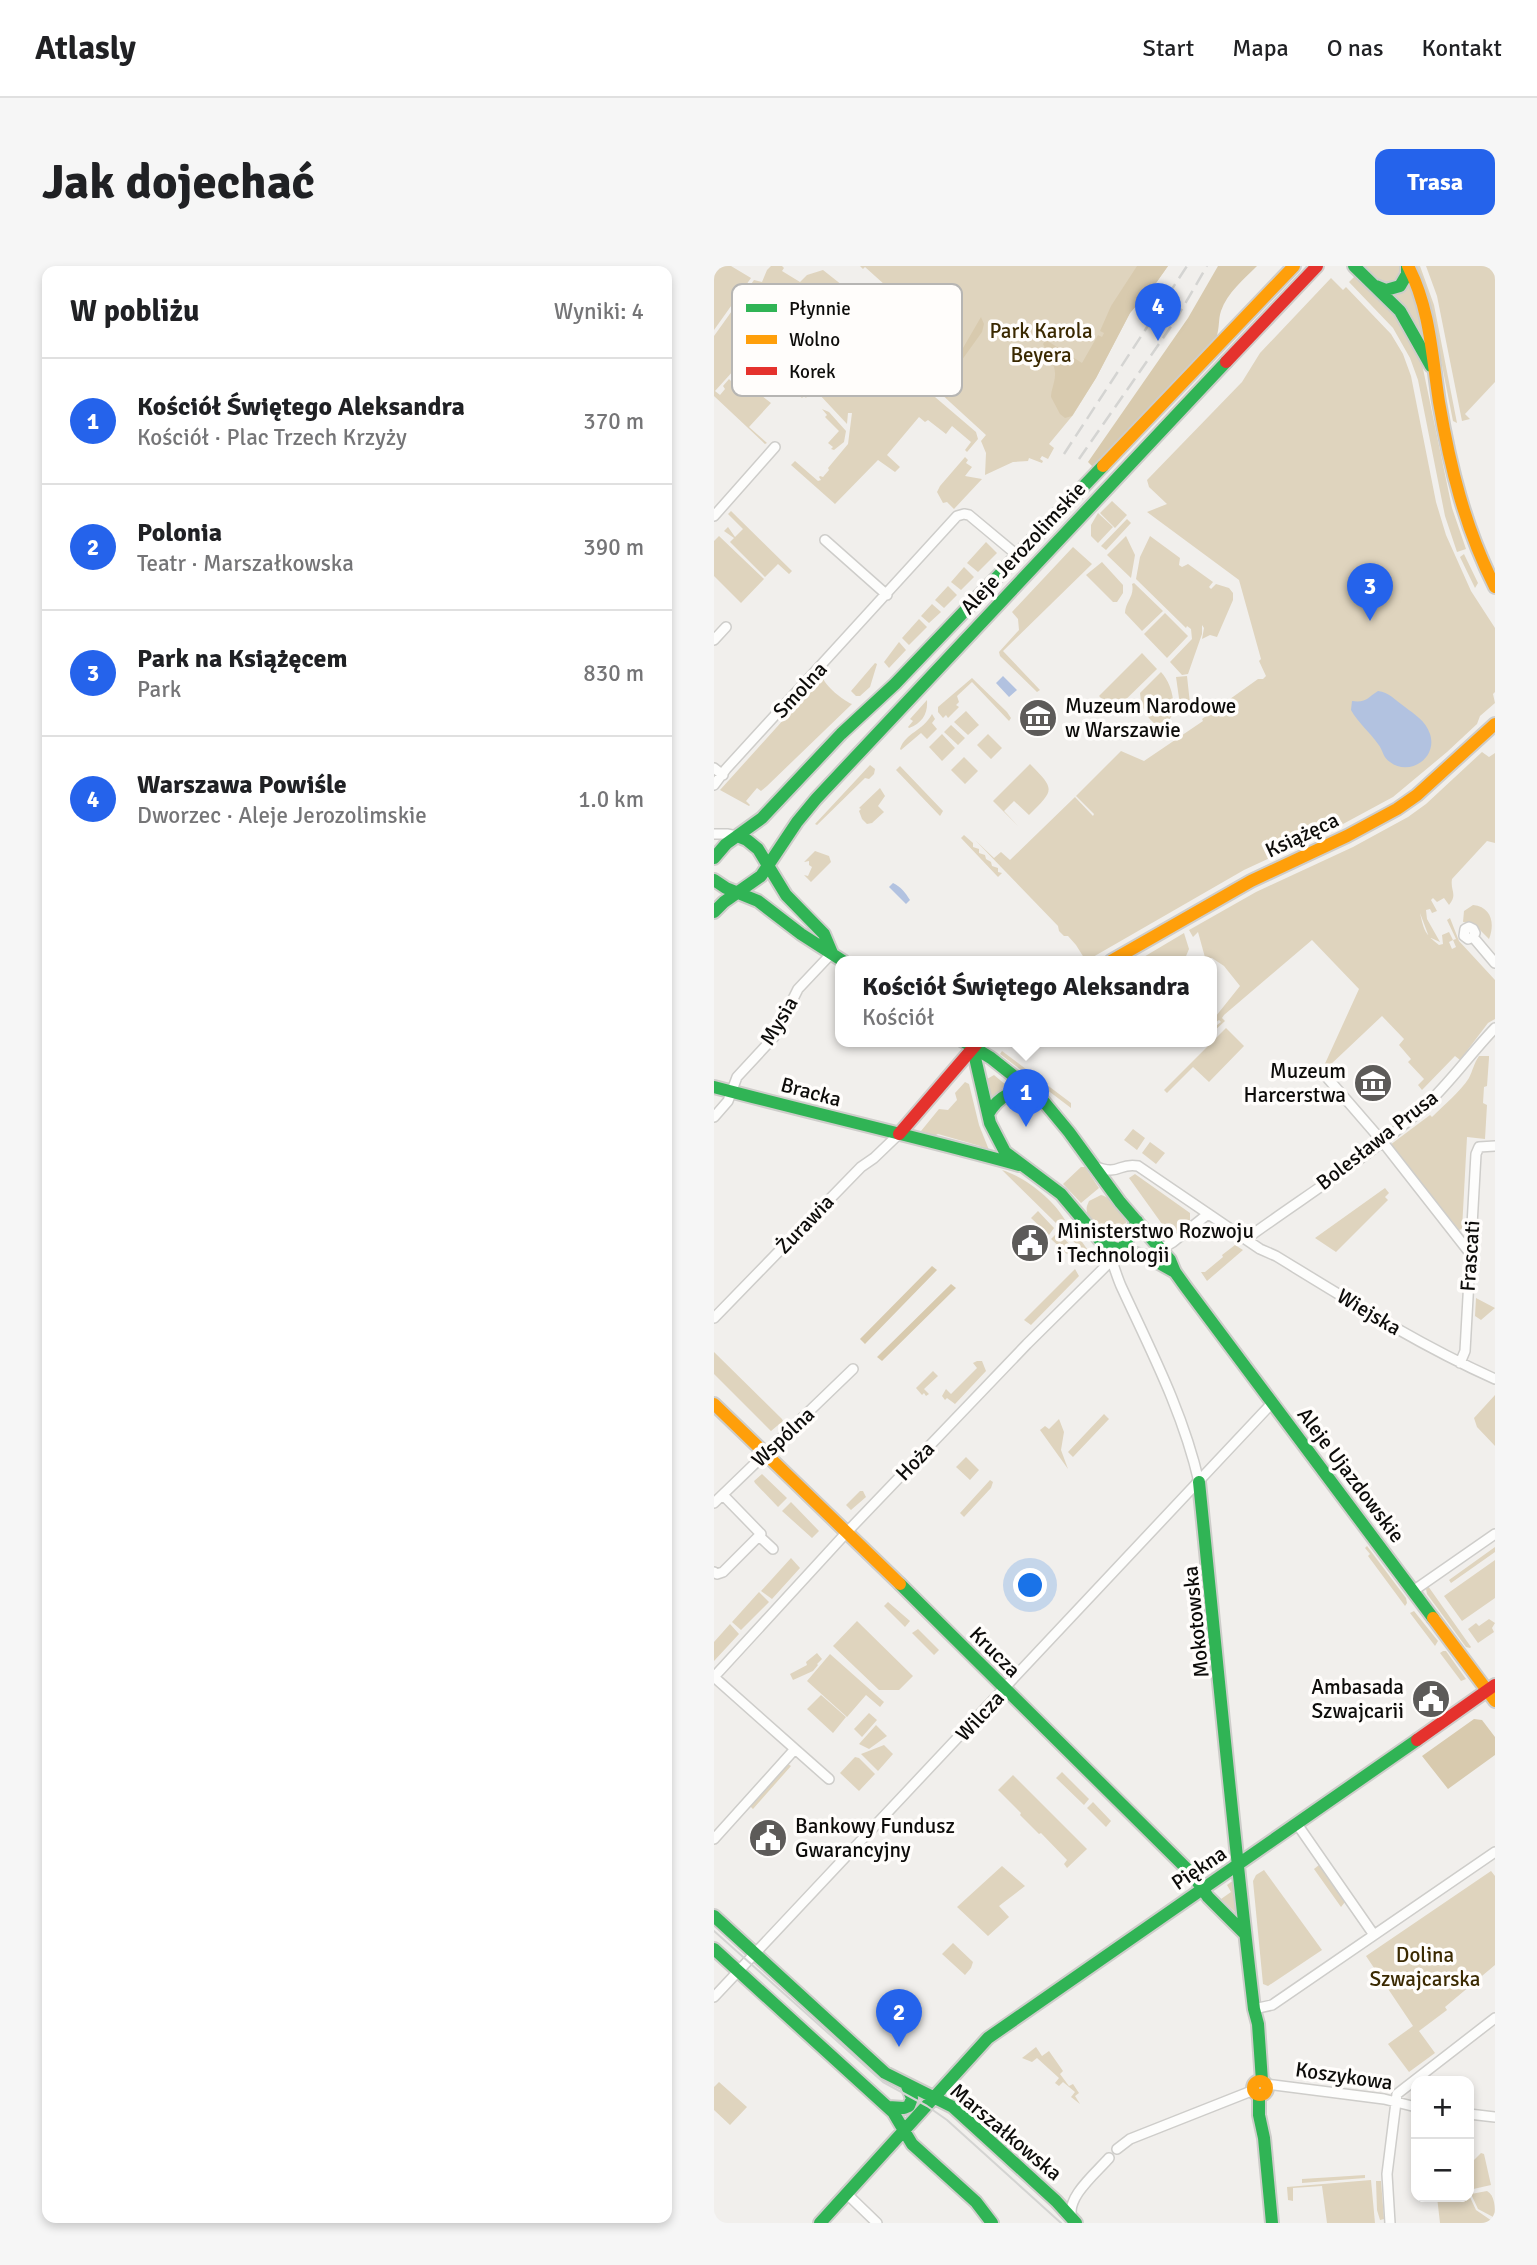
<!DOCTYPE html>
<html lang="pl">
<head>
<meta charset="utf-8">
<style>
  body { margin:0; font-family:Signika,sans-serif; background:#f6f6f6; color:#202124 }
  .controls { position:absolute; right:21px; bottom:21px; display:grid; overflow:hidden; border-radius:14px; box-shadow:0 4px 10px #0003 }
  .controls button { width:63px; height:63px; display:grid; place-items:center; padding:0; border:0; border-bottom:2px solid #e0e0e0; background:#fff; color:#202124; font:35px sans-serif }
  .you { position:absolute; left:317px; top:1320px; width:24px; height:24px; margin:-18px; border:5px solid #fff; border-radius:50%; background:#1a73e8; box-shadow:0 0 0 10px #1a73e833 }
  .badge { display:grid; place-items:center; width:46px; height:46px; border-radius:50%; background:#2563eb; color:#fff; font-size:23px; font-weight:700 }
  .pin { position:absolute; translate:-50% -58px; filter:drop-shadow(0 2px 4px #0008) }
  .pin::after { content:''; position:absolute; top:37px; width:24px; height:21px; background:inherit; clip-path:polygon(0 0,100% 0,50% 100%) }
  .popup { position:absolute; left:121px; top:690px; width:382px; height:91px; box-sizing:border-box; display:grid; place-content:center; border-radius:14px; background:#fff; filter:drop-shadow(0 2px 5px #0005); font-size:23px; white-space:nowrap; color:#757577 }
  .popup b { font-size:26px; color:#202124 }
  .popup::after { content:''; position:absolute; left:50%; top:100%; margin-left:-14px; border:14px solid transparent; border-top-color:#fff }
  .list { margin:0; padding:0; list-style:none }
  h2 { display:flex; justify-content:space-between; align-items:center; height:91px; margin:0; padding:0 28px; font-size:30px }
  h2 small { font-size:23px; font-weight:400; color:#757577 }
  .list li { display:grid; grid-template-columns:46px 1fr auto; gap:21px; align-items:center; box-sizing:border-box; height:126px; padding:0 28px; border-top:2px solid #e0e0e0 }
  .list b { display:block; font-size:26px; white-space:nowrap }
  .list p { margin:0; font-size:23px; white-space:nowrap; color:#757577 }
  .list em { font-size:23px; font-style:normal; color:#757577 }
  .map { position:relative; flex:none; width:781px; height:1957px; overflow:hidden; border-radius:14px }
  header { display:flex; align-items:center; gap:42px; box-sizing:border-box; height:98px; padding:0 35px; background:#fff; border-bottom:2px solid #e0e0e0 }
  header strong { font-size:33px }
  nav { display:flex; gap:38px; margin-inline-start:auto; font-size:24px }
  .intro { display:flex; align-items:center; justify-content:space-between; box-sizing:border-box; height:168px; padding:0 42px }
  h1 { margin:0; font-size:49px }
  .button { padding:18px 32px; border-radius:14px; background:#2563eb; color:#fff; font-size:24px; font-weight:700 }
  main { display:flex; gap:42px; padding:0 42px }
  aside { flex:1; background:#fff; border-radius:14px; box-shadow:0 4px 10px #0003 }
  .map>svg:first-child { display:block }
</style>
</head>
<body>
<header>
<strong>Atlasly</strong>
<nav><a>Start</a><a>Mapa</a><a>O nas</a><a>Kontakt</a></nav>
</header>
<div class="intro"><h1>Jak dojechać</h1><a class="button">Trasa</a></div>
<main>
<aside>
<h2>W pobliżu<small>Wyniki: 4</small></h2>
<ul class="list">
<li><span class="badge">1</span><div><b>Kościół Świętego Aleksandra</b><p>Kościół · Plac Trzech Krzyży</p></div><em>370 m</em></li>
<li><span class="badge">2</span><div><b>Polonia</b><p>Teatr · Marszałkowska</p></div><em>390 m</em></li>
<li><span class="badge">3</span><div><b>Park na Książęcem</b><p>Park</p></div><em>830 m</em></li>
<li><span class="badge">4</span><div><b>Warszawa Powiśle</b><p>Dworzec · Aleje Jerozolimskie</p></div><em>1.0 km</em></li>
</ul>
</aside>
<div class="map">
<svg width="781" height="1957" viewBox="0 0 781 1957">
  <rect width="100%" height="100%" fill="#f1efec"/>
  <path fill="#dfd4be" d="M0,0H17L37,12L0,64Z
    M57,0H68L70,2L68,5L86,16L93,9L109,4L157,42L163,35L160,33L171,19L151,1L149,3L146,0H454L442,17L416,47L382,112L359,149L335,178L340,182L334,193L328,190L326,193L329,195L328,197L315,192L314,195L299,196L271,209L272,187L267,175L272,169L225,126L221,131L262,166L264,173L253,186L251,184L257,176L238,160L232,168L214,154L211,156L205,151L173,189L186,201L181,206L164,194L121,238L77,199L81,195L104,215L107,214L105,211L106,210L109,211L115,204L114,202L134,178L138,147H134L133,158L104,127L96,123L77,103L80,96C71,82 56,89 45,81L23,106L20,104L1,125L6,129L11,123L9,120L15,113L18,116L40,92L63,97V101L70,108L74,106L91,124L94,129L92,132L90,130L88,132L79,123L82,118L71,108L67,115L46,96L29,115L57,137L35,161L53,177L51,178L0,130V70L40,14L48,16L53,4Z
    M652,0H687L688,2L683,17L668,18L650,2Z
    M701,0H706L720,39L743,157L739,155L715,34Z
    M712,0H781V116L751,148L756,153L748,155L723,30Z
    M641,10L674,40L693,65L707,93L738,242L752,283L743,286L731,250L704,114L696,92L679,62L635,16Z
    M617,12L629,24L632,21L677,68L689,88L697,110L722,236L732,269L757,325L781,362V426L779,428L781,437L766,450L763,458L733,486L679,531L629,558L530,604L372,695L362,679L354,670H350L345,665L344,660L261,574L280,592L287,586L296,594L361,531L379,550L380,548L362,530L407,485L430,495L489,455L488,453L544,413H549L552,410L545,395L547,393L525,314L433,246L453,238L435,221L433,214L528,116L546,87Z
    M696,13L700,24L713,77L678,28Z
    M108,143L115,146L132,165L130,176L120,184L117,183L119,181L114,177L125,165L111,151L113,149Z
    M251,191L254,194L252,197L258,201L251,210L268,213L240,243L233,236L229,237L223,226L226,220Z
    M398,235L413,249L401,262L386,247Z
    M17,245L78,305L75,308L64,298L51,311L16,276L20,272L10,265L14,261L21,271L29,263L14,248Z
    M384,247L399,261L384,277L377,270V259Z
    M413,253L417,257L392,284L387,280Z
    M5,270L50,313L27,337L0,310V275Z
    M412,270L421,289L417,312L393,289Z
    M436,270L466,292L465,299L468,301L474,298L499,316L495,321L497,323L502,318L515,322L519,327V334L503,371L496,369L488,373L490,362L488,359V368L474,408L468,409L456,396L478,373L477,363L473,360L472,362L422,313L426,291Z
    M272,276L283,287L264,306L253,297Z
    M359,281L378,298L289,385L326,424L323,426L286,390L285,386L305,364L304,353L298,346Z
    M750,288L764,317L761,322L746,291Z
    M388,296L409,319V327L403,336H399L372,309Z
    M250,301L260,311L247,324L237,316Z
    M420,317L449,345L428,365L411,347C411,336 421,330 418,318Z
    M234,320L243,329L230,342L221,334Z
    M218,338L227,346L215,357L207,350Z
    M451,347L474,370L453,392L430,368Z
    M205,353L213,361L195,379L188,372Z
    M185,376L192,384L175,402L170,396Z
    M428,387L443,403L400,445L385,430Z
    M161,397L163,398L156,421L146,430H142L137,425Z
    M447,406C460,419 468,457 444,460C432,452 427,441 426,427Z
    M473,410L477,447L471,449L467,446L462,411Z
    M108,411C112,420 128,434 138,438L53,520L47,525L43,522L32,535L36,539L35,540L6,524Z
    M258,412L293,446L297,452L295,455L258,416L243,430L245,436L242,439L245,441L234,452L232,449L229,452L224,446V441Z
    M213,434C214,448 208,457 195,462L194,461L199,455L196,453Z
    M252,445L265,459L254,469L240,456Z
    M218,448L221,453L218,457L223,463L213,473L207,467L187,484L186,483C192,466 208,466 218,448Z
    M237,459L251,472L244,479L230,466Z
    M228,468L241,482L228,495L215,481Z
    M274,468L288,482L277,493L263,479Z
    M768,486L775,491L781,487V577L773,575L738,613C736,625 744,628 735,639L730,632L723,636L719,632L717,634L723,645L718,647L716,643L712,644L713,653L726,676L715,671L706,647C710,665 711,668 725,679L729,678L728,669L735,666L739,674L735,676L738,683L742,681L739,674L742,673L733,654L736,652L745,675L781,714V753L774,757L746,794L741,790L708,824L704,819L710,813L694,796L697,793L685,779L690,773L668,750L614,801L609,802L645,723L598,674L510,749L508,752L511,755L498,767V763L507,756L505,754L498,759V755L526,720L510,700L498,692L492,695L484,666L479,671L475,664L542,626L639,581L694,551L712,538Z
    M250,491L264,505L251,518L237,504Z
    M316,498C342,524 340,524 315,549L300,535L290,545L304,560L279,535Z
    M156,499L161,503L160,508L155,513L151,512L103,559L101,558Z
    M186,500L229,545L226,550L182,504Z
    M166,522L171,530L164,540L170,546L158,557L153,558L148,553L145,545L147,543L145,542Z
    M250,569L259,577V581L265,583V587L271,589L272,593L277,596L278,600L284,602V606L288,607L284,611L247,572Z
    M101,585L115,590L117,596L97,616L90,609L94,610L98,601L95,599V595L90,596Z
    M759,639C778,641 781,658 775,673L760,658L749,656L750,645Z
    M470,667L475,683L470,695H423Z
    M512,762L530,780L495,816L479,801L453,827L450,824Z
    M288,785L357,837V842L286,788Z
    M765,790H775V792L773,820L770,821L769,837L773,839L771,873L753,871L748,963L745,964L676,879L716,849L718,851C730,839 746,826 755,812C759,804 760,797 765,790Z
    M280,809L292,819L278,831L273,813Z
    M251,816L255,818L265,859L275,884H270L266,880L224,868L220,870L207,865L225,843L234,844L243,834L241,827Z
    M419,863L431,872L423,884L410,874Z
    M436,876L451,887L442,898L428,887Z
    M367,901H371L385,922L367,937L349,918Z
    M288,904C311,911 339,933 351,954L344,959Z
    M421,908L476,947V954L463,965L457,963L453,965L415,912Z
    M671,922L675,927L671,931L674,934L622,986L601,972Z
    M387,929C401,932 414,952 414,966C400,983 393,975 382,961C378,957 374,953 373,946C372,941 373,940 375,935Z
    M324,945L340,962L335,969L317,952Z
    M355,958L376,987L379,996L348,963Z
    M344,966L359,982L353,988L337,973Z
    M521,979L529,984L493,1015L487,1006H491L509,991L508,989Z
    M361,1003L365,1010L317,1059L310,1054Z
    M762,1032L781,1042L767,1054L761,1050Z
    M0,1086L68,1153L69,1155L57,1165L0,1108Z
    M263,1095H268L272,1105L241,1138L233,1132L231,1134L228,1130L232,1123L237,1128L263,1102L259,1097Z
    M219,1105L224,1110L210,1123L215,1128L212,1130L210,1127L208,1129L202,1122Z
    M781,1129V1180L763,1161L760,1152Z
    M390,1148L395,1153L359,1191L354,1186Z
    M345,1153L350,1166L347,1184L354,1203L326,1164L331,1160L335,1163Z
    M252,1191L265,1204L256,1214L242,1201Z
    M48,1208L73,1232L64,1241L41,1217L40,1215Z
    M276,1214L279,1216L277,1222L250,1251L246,1247Z
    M146,1225H149L152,1231L137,1244L132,1239Z
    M77,1236L105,1265L98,1272L68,1245Z
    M653,1280L692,1332L693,1337L691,1340L654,1290L656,1288L651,1282Z
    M781,1281V1286L737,1317L735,1314Z
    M77,1292L86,1302L58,1333L47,1325Z
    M781,1294V1332L748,1355L730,1330Z
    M714,1320L757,1381L756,1382L752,1381L713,1328L712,1323Z
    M45,1326L55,1336L27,1364L18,1356Z
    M174,1336L196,1355L191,1361L170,1340Z
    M700,1345L724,1375L721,1380L696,1347Z
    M775,1353L781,1357L778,1362L780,1366L764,1377L754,1363L762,1357L765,1360Z
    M143,1355L199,1410L185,1424H165L119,1380Z
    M16,1358L25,1368L0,1395V1376Z
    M204,1363L225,1384L220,1389L198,1367Z
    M729,1385H732L752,1413L747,1415L726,1387Z
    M103,1387L108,1393L103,1398L104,1399L99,1405L79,1414L76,1408L93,1399L92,1396Z
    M116,1388L170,1436L166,1441L152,1429L133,1451L93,1415Z
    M107,1429L132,1451L119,1467L93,1443Z
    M155,1447L163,1454L148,1471L140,1463Z
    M162,1459L173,1470L155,1483L145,1478Z
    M170,1479L179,1488L164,1505L147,1488Z
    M141,1491L145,1492L161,1508L145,1525L126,1507Z
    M74,1498L77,1500L39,1543L36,1540Z
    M348,1506L375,1533L370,1539L342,1512Z
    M299,1509L373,1583L353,1602L350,1598L353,1594L327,1567L325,1568L306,1549L307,1547L284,1524Z
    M379,1536L397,1555L392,1561L373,1542Z
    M605,1599L631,1636L627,1641L600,1603Z
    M288,1600L311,1620L285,1640L295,1651L274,1670L243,1641Z
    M550,1604L608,1684L554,1720L549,1718L539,1615L542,1609Z
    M777,1605L781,1610V1699L731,1741L733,1744L705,1765L721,1787L695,1806L674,1778L699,1760L652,1690Z
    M517,1616H520L522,1647L507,1633L517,1626L513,1619Z
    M239,1677L259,1696L257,1702L251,1709L228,1688Z
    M322,1781L328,1790L335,1785L349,1805L346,1808L355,1820L359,1818L365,1827L361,1830L366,1838L357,1831L361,1826L349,1816L345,1820L341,1817L345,1812L323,1792L318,1796L308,1792Z
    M5,1816L33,1841L16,1859L0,1844V1821Z
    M767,1887L770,1888L777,1919L755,1924V1899Z
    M651,1909V1912L588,1917V1913Z
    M657,1914L661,1957H613L608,1920L579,1922V1935L574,1934L573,1921Z
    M662,1915H667L670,1953L666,1954L663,1944Z
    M773,1925C781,1929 781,1942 781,1952L764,1943L757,1928Z
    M755,1929L762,1944L781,1957H726L723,1931H755Z"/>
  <path fill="#d8caae" d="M423,0H454L442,17L416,47L382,112L358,150L351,152L346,148L337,131C337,124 341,116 341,109C342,99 333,87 329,78L332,74L368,97L384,69L388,71L390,67L386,65L397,40Z
    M504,0H543C530,13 513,27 507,45C504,54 506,61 502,73L380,202L374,196L474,52Z
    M267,51L270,58L268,66L245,98L247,109L228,118L236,128L233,132L225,124L228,118Z
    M218,1000L223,1004L151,1078L146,1073Z
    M237,1018L242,1022L168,1095L163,1091Z
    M760,1453L768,1454L781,1471V1489L734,1523L708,1490Z"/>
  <path fill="#b2c2e0" d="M289,410L303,424L295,431L282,417Z
    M664,425C675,426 681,434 691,441C700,448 712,455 716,468C724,492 695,511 676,496C669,492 669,484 664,478C656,466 644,457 637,444L638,435C653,437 654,431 664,425Z
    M179,617C187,621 191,626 196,634L192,638L175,621Z"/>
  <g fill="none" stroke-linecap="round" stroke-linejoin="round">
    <defs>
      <path id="street" d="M0,250L61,181
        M111,274L173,329
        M0,374L12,361
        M0,502L9,509
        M0,519L12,503L243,250L250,248L255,249L303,289
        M0,568H13L23,570
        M759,671L761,667L759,663L755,661L751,663L750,670L754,673L759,671L781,697
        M610,808L668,875L755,986
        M0,851L14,835L23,811L60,771L84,723L118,687
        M380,900C406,911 404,896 424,900L546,983L562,990C634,1034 705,1079 781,1113
        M532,973C591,930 655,891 709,842C736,817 756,788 781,762
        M447,983L459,976L494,948
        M396,990C400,1000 403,1011 407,1020C437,1085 469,1146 485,1216
        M0,1052L147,901L160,892L185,868
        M746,1097L751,1085L762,888L765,881L781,880
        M0,1237L139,1103
        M45,1270L59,1283
        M0,1306L3,1308L9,1306L47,1268L9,1229
        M699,1325L781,1268
        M81,1483L115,1513
        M583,1558L660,1669
        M0,1573L81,1483L0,1411L133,1266L313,1078L407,985
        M0,1731L559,1136
        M540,1743L558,1739L781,1586
        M552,1818L670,1833L702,1841
        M755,1848L781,1851
        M403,1883L416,1873L540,1824
        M133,1928L163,1957
        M358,1952C351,1932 382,1907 395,1892
        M676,1957L673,1908L683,1828L781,1752"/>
      <path id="fast" d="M640,0L686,45L717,100
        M662,20L672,24L686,20L693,8V0
        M23,570L33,574L44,583L72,629L110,668L118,687
        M0,592L12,578L48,552L127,468L181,418L389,200
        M0,614L12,622L44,635L87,668L129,695
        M0,646L10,636L47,610L83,556L102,533L512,96
        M249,775L277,792L326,831L355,866L406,936L456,994L461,1006L471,1020L719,1352
        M259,783L276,857L291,886L347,928L390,979L436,992L461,1006
        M0,821C102,848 204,871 305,899
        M274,848C285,830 298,823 319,826
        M407,985L423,955
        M485,1216C503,1392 519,1568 540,1743L544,1758L548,1815
        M186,1318L479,1609L494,1631L530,1667
        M0,1650L171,1807L239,1841L342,1935L362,1957
        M0,1683L179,1846L198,1878L262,1936L278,1957
        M545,1829V1849L550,1872L558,1957
        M174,1841L190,1842L195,1840L198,1832L193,1820
        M106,1957L274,1772L703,1474"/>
      <path id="slow" d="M694,0C716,42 718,90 725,136C736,201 751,262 781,321
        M389,200L580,0
        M397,695L537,615L633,570L683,543L703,529L781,458
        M0,1138L186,1318
        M719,1352L781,1435
        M539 1822a7 7 0 1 1 14 0a7 7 0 1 1-14 0Z"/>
      <path id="jam" d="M512,96L603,0
        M185,868L265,775
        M703,1474L781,1419"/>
    </defs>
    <use href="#street" stroke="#cecdca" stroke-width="12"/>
    <use href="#fast" stroke="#cecdca" stroke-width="16"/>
    <use href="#slow" stroke="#cecdca" stroke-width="16"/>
    <use href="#jam" stroke="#cecdca" stroke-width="16"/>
    <use href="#street" stroke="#fdfdfc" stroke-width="9"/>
    <use href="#fast" stroke="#30b455" stroke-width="12"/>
    <use href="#slow" stroke="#ff9f0a" stroke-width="12"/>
    <use href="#jam" stroke="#e5322d" stroke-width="12"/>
    <path stroke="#d4d4d2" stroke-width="2" d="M0,1665L169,1816L213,1840L233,1854L347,1957"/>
    <path stroke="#d4d4d2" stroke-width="2.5" stroke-dasharray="14 7" stroke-linecap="butt" d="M350,188L473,0
      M365,193L461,55L493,0"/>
  </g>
  <defs>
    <symbol id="museum-disc" viewBox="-11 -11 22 22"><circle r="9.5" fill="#5d5b59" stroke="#fffdfb"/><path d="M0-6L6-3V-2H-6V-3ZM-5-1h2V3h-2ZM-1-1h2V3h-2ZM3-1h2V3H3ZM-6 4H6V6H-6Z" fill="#fff"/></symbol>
    <symbol id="civic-disc" viewBox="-11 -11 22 22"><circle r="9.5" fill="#5d5b59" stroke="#fffdfb"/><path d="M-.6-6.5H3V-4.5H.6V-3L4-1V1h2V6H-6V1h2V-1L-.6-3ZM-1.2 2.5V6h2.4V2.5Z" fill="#fff"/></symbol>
  </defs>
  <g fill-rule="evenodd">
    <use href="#museum-disc" x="302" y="430" width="44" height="44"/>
    <use href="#museum-disc" x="637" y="795" width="44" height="44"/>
    <use href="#civic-disc" x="294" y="955" width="44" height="44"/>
    <use href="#civic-disc" x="695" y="1411" width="44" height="44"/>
    <use href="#civic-disc" x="32" y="1550" width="44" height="44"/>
  </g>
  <g text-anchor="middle" stroke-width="7" stroke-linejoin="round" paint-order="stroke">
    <g font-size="21" fill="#3a2901" stroke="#fffdfb">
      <text x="327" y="72">Park Karola<tspan x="327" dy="24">Beyera</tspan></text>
      <text x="711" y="1696">Dolina<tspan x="711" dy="24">Szwajcarska</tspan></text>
    </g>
    <g font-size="21" fill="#0d0c0a" stroke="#fffdfb">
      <text transform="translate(309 282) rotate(-47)" y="7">Aleje Jerozolimskie</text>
      <text transform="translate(86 424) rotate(-47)" y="7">Smolna</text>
      <text transform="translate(588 569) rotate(-25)" y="7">Książęca</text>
      <text transform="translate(65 755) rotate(-59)" y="7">Mysia</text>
      <text transform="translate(97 826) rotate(15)" y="7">Bracka</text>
      <text transform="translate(663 874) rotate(-38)" y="7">Bolesława Prusa</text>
      <text transform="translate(91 958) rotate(-46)" y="7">Żurawia</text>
      <text transform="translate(756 990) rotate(-86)" y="7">Frascati</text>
      <text transform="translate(655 1046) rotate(31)" y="7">Wiejska</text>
      <text transform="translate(69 1171) rotate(-43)" y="7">Wspólna</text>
      <text transform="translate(201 1195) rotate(-46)" y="7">Hoża</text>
      <text transform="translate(637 1209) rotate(53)" y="7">Aleje Ujazdowskie</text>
      <text transform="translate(482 1356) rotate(-96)" y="7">Mokotowska</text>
      <text transform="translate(281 1386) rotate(45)" y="7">Krucza</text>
      <text transform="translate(266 1450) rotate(-47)" y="7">Wilcza</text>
      <text transform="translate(485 1602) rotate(-34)" y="7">Piękna</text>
      <text transform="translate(630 1810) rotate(8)" y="7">Koszykowa</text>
      <text transform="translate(292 1866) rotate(40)" y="7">Marszałkowska</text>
    </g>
    <g font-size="21" fill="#0d0c0a" stroke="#fffdfb" text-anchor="start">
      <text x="351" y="447">Muzeum Narodowe<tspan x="351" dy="24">w Warszawie</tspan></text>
      <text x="632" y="812" text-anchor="end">Muzeum<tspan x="632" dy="24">Harcerstwa</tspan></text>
      <text x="343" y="972">Ministerstwo Rozwoju<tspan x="343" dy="24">i Technologii</tspan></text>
      <text x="690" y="1428" text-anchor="end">Ambasada<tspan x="690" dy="24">Szwajcarii</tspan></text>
      <text x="81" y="1567">Bankowy Fundusz<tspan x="81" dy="24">Gwarancyjny</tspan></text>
    </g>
  </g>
  <rect x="18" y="18" width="230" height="112" rx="10" fill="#fffdfb" stroke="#b6b5b3" stroke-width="2"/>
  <rect x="32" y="38" width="31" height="8" fill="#30b455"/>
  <rect x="32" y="69" width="31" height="9" fill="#ff9f0a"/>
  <rect x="32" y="101" width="31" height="8" fill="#e5322d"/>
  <g font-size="19" fill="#0d0c0a">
    <text x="75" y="49">Płynnie</text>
    <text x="75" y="80">Wolno</text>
    <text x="75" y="112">Korek</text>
  </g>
</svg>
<div class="controls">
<button>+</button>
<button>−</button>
</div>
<div class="you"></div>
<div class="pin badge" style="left:312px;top:861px">1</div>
<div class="popup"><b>Kościół Świętego Aleksandra</b>Kościół</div>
<div class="pin badge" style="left:185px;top:1781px">2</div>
<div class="pin badge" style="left:656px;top:355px">3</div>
<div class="pin badge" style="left:444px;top:75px">4</div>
</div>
</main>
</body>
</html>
